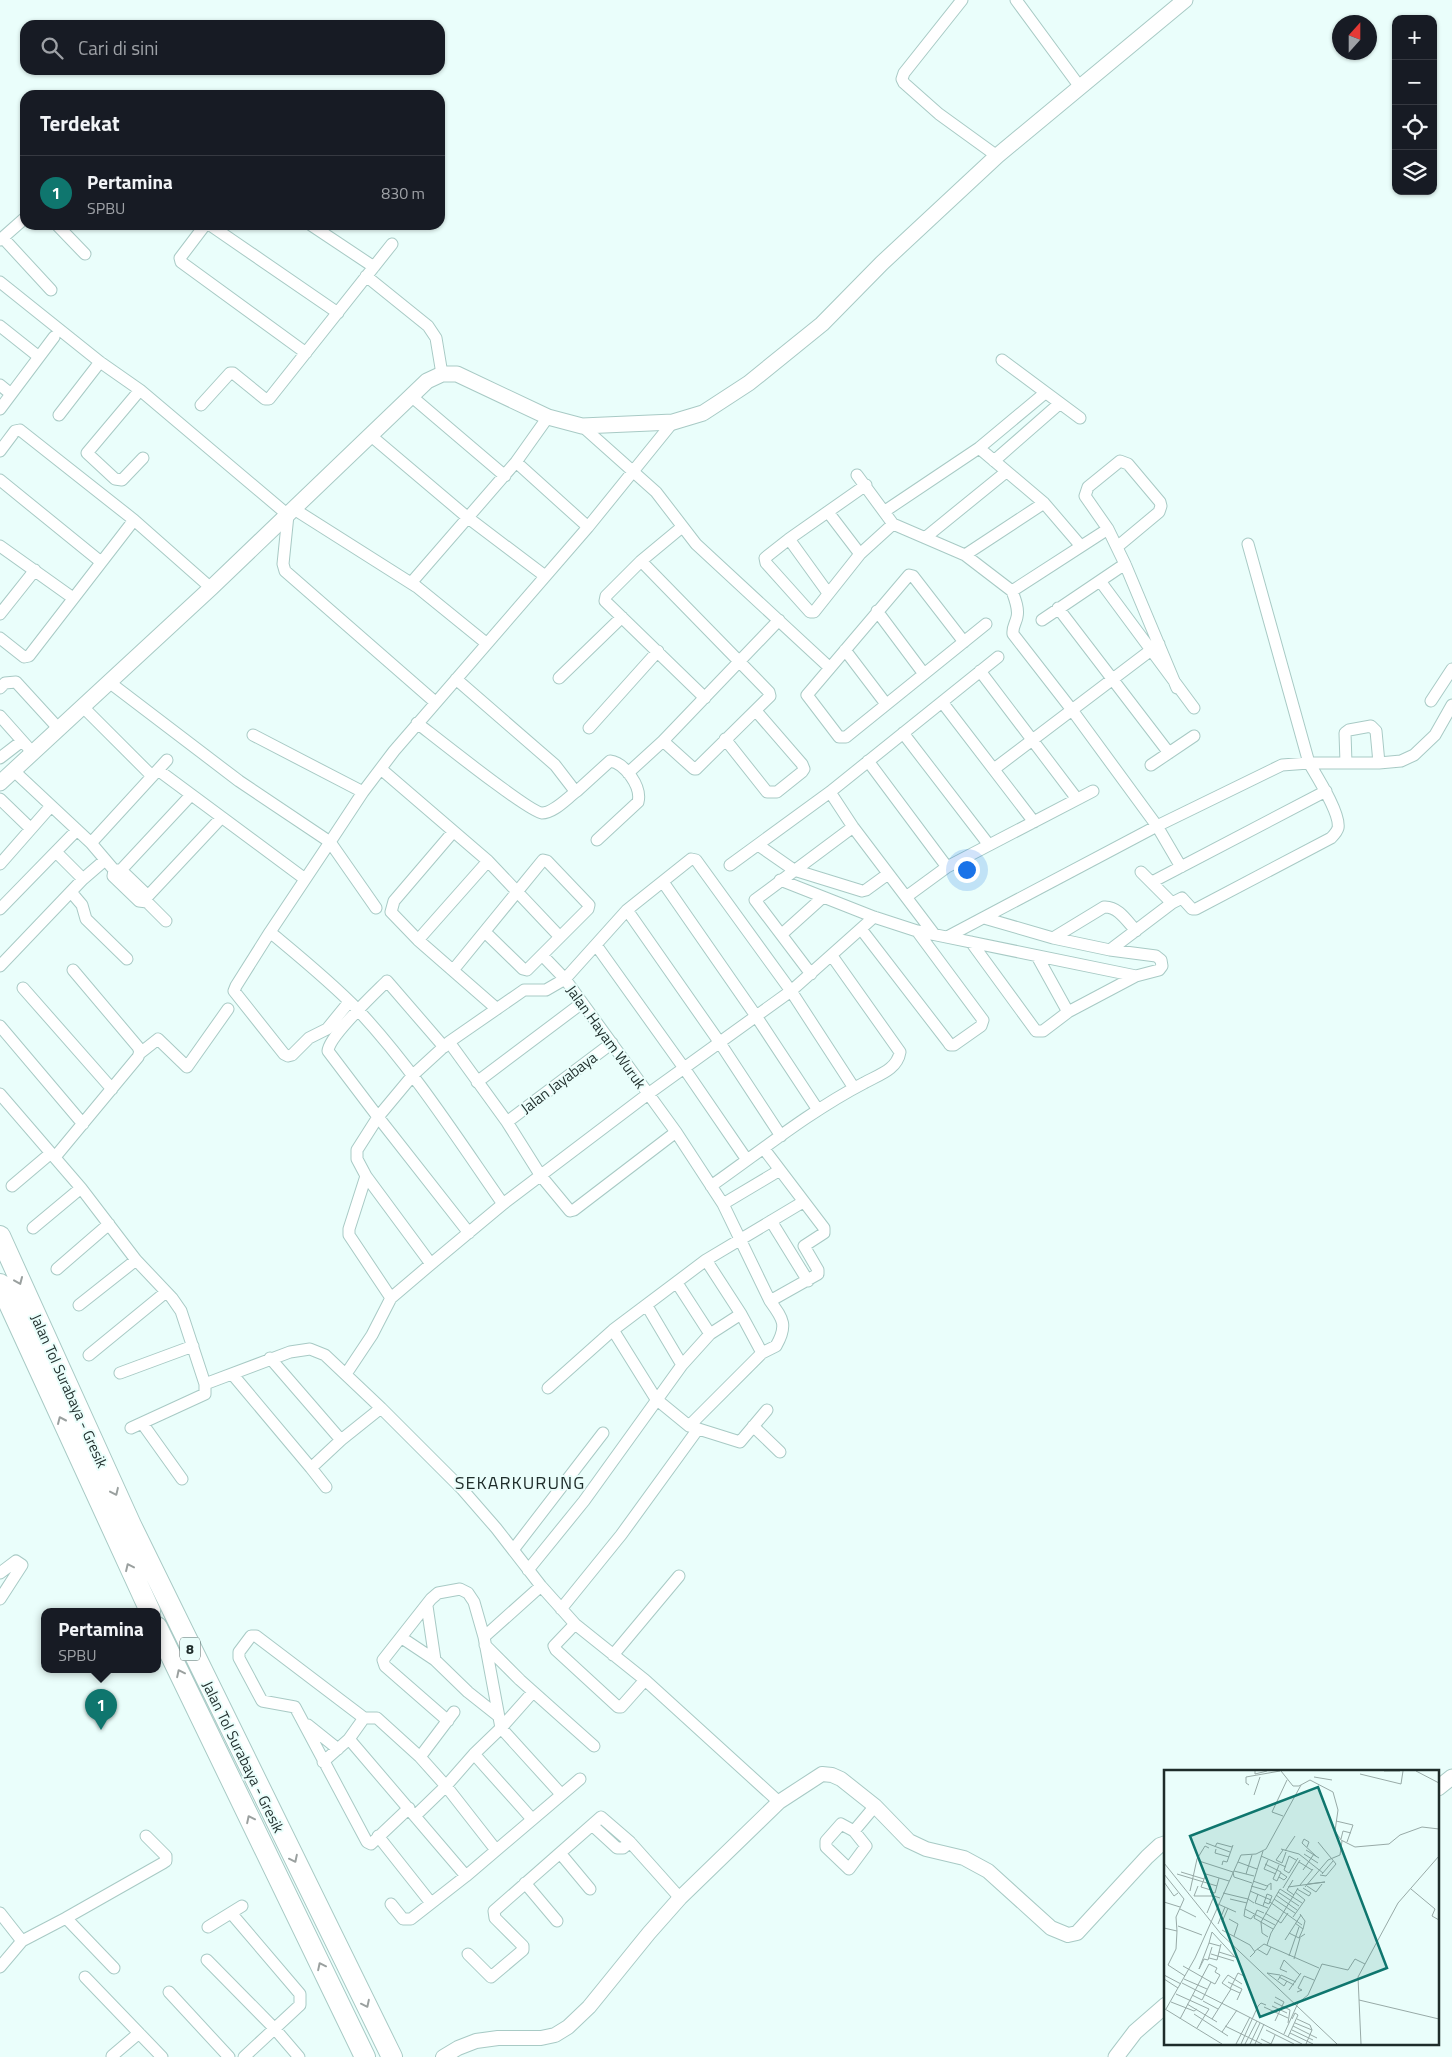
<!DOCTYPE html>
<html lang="id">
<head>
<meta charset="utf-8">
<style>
  body { margin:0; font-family:"Titillium Web",sans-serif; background:#242831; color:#f1f3f6 }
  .controls { position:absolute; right:15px; top:15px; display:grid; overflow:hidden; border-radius:10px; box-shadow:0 1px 4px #0004 }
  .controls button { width:45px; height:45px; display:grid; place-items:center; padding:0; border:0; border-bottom:1px solid #363941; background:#171b24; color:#f1f3f6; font:25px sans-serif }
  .compass { position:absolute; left:1332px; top:15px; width:45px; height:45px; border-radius:50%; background:#171b24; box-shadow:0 1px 4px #0004; rotate:21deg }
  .you { position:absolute; left:966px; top:869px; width:18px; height:18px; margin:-12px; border:4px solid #fff; border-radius:50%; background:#1a73e8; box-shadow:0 0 0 8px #1a73e833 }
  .badge { display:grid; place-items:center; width:32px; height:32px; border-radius:50%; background:#0f766e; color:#fff; font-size:16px; font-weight:700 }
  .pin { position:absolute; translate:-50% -41px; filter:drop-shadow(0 1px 2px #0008) }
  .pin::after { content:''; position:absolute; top:26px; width:18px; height:15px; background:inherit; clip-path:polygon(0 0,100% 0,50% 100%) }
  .popup { position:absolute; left:41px; top:1608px; width:120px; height:65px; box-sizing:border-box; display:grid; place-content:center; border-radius:10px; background:#171b24; filter:drop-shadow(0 1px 4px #0005); font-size:16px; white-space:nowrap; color:#9ea1a6 }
  .popup b { font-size:19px; color:#f1f3f6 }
  .popup::after { content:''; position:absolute; left:50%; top:100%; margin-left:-10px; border:10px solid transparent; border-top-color:#171b24 }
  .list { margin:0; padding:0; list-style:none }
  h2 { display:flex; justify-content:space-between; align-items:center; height:65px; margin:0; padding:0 20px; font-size:21px }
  h2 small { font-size:16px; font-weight:400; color:#9ea1a6 }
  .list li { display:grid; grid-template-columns:32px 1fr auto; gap:15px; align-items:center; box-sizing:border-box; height:75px; padding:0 20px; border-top:1px solid #363941 }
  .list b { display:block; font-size:19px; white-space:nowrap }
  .list p { margin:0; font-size:16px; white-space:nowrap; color:#9ea1a6 }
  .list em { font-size:16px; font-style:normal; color:#9ea1a6 }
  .icon { flex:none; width:28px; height:28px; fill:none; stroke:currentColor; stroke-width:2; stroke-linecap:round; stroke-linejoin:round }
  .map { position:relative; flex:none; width:1452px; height:2057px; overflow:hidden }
  .search { position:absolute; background:#171b24; box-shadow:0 1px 4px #0004; left:20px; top:20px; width:425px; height:55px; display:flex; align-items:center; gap:12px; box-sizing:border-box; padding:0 18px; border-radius:15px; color:#9ea1a6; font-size:19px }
  .panel { position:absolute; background:#171b24; box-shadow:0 1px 4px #0004; left:20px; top:90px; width:425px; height:140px; border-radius:15px }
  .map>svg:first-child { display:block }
</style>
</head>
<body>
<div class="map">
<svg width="1452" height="2057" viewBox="0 0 1452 2057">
  <rect width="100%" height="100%" fill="#eafefb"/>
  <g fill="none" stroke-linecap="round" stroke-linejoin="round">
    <defs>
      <path id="minor" d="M962,0L904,73L902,79L904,83L939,114L997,156
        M1016,0L1080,87
        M57,225L85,254
        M205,225L180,258L181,262L306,353
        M210,225L338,313
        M311,225L374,267
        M3,238L51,290
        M0,240L25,218
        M366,276L428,326L436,338L442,374
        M0,282L100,362L140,390L288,515L283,564L285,571L435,702
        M0,326L39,357
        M1002,360L1080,418
        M0,385L11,394
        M140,390L87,453L115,479L122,480L143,458
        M411,396L505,476
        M201,405L230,373H233L265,399H269L392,244
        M0,409L54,337
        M59,415L100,362
        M582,426L656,492L696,544L830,668
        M370,435L467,517L545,576
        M979,448L1044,503L1080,545
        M0,451L15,431L20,430L134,520L211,588
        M994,461L1059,404
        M516,462L588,527
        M857,475L893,524L965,555L1012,591C1015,599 1019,609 1017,617C1016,623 1012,627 1013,634L1072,710L1157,826L1181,867
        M0,480L101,562
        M866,485L789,539L765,558L766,563L810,612H814L860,554L893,524
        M294,509L417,587L486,643
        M885,511L979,448L1045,393
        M828,512L860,554
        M682,527L641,561L606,596L605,601L705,698
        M926,537L1006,472
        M789,539L828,593
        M0,546L73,598
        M1117,547L1159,512L1161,506L1160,502L1128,464L1120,461L1088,487L1085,496L1108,529L1125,564L1177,688
        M965,555L1044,503
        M641,561L769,692L770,696L696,769H694L663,741L779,620
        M1100,581L1194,708
        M411,583L516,462L548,417
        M1012,591L1108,529
        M1058,608L1169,753
        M877,611L924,674
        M0,614L35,570
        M1042,620L1125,564
        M0,638L24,657L29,656L134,520
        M964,642L913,576L909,575L807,695L839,737H846L986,624
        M845,650L886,704
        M980,671L1077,799
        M559,678L622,617
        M456,679L555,765L575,791H577L610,761C625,763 642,787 638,802L597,840
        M109,682L239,781L330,842L270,932C300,957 331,982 358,1010C413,1069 457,1138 503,1204
        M0,688L5,683L16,682L59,729
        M1431,701L1452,669
        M942,702L1034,822
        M83,707L152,776
        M0,716L33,753
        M417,723C434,736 529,812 542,813C554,813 567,798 577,791
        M589,728L658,651
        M903,733L989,845
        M253,735L363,792
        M725,739L767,792H777L802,772L804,769L802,764L756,711
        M0,758L22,741
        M868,761L947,867
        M1346,763L1345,733L1349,730L1371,726L1376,731L1379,763
        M1151,765L1194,736
        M381,769L488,861L560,937
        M994,769L1159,644
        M158,770L305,879
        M14,771L91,843L114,870H121L147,895V902L166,921
        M628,773L663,741
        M830,792L853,827L934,934
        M0,799L30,828
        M453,832L394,901L391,912L418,940L497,1009
        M91,843L167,760
        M758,845L794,870L862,891L866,890L888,874
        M56,852L83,879
        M0,864L51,806
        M730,865L830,792L998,657
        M114,870L113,876L139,901L147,902
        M121,870L191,795
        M1141,872L1172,903L1182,898L1192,909H1196L1331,838C1334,835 1337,832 1338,828C1341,814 1316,775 1309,763L1248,544
        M780,880L874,917L917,931L1136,976L1159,970L1162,966L1161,960L1156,956L1110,950L1053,938L984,918
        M663,882L756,1016L818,1110
        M1152,882L1326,791
        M71,892L82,905L86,919L127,959
        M147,897L221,818
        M906,897L947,867L1093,791
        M376,908L330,842L363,792L394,751L588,527L673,422
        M0,909L77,830
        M627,910L720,1043L781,1136
        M861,929L948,1042L950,1045H954L981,1026L983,1020L917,931
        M270,932L236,986L234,991L284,1054L288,1056L292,1055L309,1038L327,1029L349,1002
        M782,934L822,898
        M947,937L1157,826L1282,765L1309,763H1379L1401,761L1414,755L1435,735L1452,705
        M1053,938L1104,907C1118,906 1127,921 1136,931
        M418,940L488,861
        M971,942L1036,1031H1043L1068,1012L1136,976
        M596,945L684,1068L747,1160
        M1110,950L1172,903
        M542,955L565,979L676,1132L723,1204L770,1301
        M1037,956L1068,1012
        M0,966L83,879L105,860
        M454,969L543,860L547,861L589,905L588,909L527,970L523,969L485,932
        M811,974L755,900L853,827
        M23,988L112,1089
        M0,1026L83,1124
        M449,1042L507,1122L541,1176L570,1211L574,1210L676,1132
        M444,1047L387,981C375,993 329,1036 328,1051L378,1117L469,1233
        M139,1054L158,1039L187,1067L228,1009
        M477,1082L582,1003
        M0,1094L81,1188L136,1260L172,1298L181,1311L205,1384V1394L131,1428
        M507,1122L612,1043
        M55,1157L138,1057L140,1052L138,1047L73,970
        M366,1176L431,1264
        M12,1186L51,1153
        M711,1186C761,1151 810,1111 864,1083C878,1075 897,1070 900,1052L832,956
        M723,1204L780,1170
        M771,1221L808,1281
        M33,1228L81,1188
        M57,1269L109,1224
        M677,1283L710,1334
        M391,1298L349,1235V1229L366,1176L357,1159V1150L378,1117L413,1075L449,1042L524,990H546L565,979L627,910L691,859L696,860L791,991L854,1088
        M79,1305L136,1260
        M647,1306L682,1365
        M613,1330L656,1399L689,1426L740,1442L767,1410
        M762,1353L776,1346C788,1325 783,1319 770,1301L818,1274V1270L804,1246L824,1233V1228L764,1149
        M89,1355L166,1292
        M270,1358L341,1440
        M120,1373L193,1346
        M346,1374L372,1335L391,1298L431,1264L503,1204L648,1094L791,991L874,917
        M233,1375L311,1468L341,1440L381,1408
        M205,1384L290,1352L310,1349L325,1355L381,1408L462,1489L496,1528L541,1586L575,1624L645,1680L779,1802
        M548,1388L613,1330L706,1260L803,1202
        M142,1423L182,1479
        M689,1426L762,1353L741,1314L706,1260
        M753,1426L780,1452
        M311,1468L326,1487
        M513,1550L603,1433
        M528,1570L584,1501L682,1365L710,1334L741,1314
        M0,1573L16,1561L22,1565L0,1599
        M427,1606L435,1660
        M561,1609L621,1535L698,1429
        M575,1624L554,1646L556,1650L618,1707H621L645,1680
        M484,1637L541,1586
        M402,1638L435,1660L468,1692L497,1715
        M485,1645L520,1680L594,1746
        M613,1655L679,1576
        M364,1718L256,1636H251L239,1652V1658L262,1701L295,1707L367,1842L371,1844L409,1808
        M448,1721L385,1666L383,1660L431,1599L438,1593L460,1589L468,1593L474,1602L484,1637L501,1728L561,1794
        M308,1725L338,1749
        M349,1739L466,1876
        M474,1754L532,1819
        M420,1757L454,1712
        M323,1762L349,1739L364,1718H377L420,1757L446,1786L496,1850
        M415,1816L446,1786L474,1754L501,1728L533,1692
        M592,1825L617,1848H623L630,1842
        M854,1831L866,1846L849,1869L826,1847V1841L841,1824L854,1831L875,1806
        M378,1836L431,1903
        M560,1853L590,1889
        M525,1883L557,1921
        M391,1904L403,1919H411L466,1876L580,1779
        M0,1913L22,1941
        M231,1913L300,1994V2005L244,2057
        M66,1918L163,1863L166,1861V1856L146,1836
        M208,1927L242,1906
        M468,1954L491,1977L523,1950V1946L495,1918L494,1911L601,1817L630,1842L680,1898
        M207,1960L275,2029L299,2057
        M0,1967L22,1941L66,1918L114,1968
        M85,1977L162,2057
        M169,1992L229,2057
        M112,2056L139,2033"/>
      <path id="tertiary" d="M443,2057L458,2048L476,2041L498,2038H541L555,2035L568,2027L589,2007L649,1933L680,1898L779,1802L822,1774L832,1775L841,1779L875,1806L909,1841L926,1849L964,1858L988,1871L1051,1928L1068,1935L1077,1933L1147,1857L1160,1845L1166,1843"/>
      <path id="secondary" d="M0,783L211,588L427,381L442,374H457L548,417L582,426L673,422L703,413L749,383L822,324L882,263L997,156L1185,0
        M1438,1788L1452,1777
        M1116,2057L1135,2032L1166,2005"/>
      <path id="motorway" d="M0,1236L131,1525L392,2057
        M0,1284L150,1611
        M157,1627L365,2057"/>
    </defs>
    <use href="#minor" stroke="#a8cac5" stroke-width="13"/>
    <use href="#tertiary" stroke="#a8cac5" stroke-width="16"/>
    <use href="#secondary" stroke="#a8cac5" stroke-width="17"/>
    <use href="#motorway" stroke="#a8cac5" stroke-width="22"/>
    <use href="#minor" stroke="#fff" stroke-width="11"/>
    <use href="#tertiary" stroke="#fff" stroke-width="14"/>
    <use href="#secondary" stroke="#fff" stroke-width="15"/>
    <use href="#motorway" stroke="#fff" stroke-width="20"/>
  </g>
  <defs><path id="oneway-chevron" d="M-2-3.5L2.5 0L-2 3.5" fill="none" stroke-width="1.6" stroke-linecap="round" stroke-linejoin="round" transform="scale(1.25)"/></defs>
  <g stroke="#9aa09f">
    <use href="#oneway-chevron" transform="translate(19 1281) rotate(67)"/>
    <use href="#oneway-chevron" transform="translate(61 1420) rotate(-114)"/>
    <use href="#oneway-chevron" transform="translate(115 1492) rotate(65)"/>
    <use href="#oneway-chevron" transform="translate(129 1567) rotate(-115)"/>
    <use href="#oneway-chevron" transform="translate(180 1673) rotate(-116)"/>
    <use href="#oneway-chevron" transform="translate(250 1819) rotate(-116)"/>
    <use href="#oneway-chevron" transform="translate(294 1859) rotate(64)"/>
    <use href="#oneway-chevron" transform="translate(321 1966) rotate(-116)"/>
    <use href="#oneway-chevron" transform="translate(366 2004) rotate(64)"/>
  </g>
  <g text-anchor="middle" stroke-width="4" stroke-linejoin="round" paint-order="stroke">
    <rect fill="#eafefb" stroke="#5b6b69" stroke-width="1" x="180" y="1637.5" width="20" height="23" rx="4"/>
    <g font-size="14" font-weight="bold" fill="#1e2c2a">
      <text x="190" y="1654">8</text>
    </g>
    <g font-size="15" fill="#1e2c2a" stroke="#eafefb">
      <text transform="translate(606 1037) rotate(54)" y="5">Jalan Hayam Wuruk</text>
      <text transform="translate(559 1083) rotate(-37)" y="5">Jalan Jayabaya</text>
      <text transform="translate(69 1391) rotate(66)" y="5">Jalan Tol Surabaya - Gresik</text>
      <text transform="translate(243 1757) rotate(64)" y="5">Jalan Tol Surabaya - Gresik</text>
    </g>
    <g font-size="18" letter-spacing="1" fill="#1e2c2a" stroke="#eafefb">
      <text x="520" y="1489">SEKARKURUNG</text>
    </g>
  </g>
  <g transform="translate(1164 1770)">
    <rect width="275" height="275" fill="#eafefb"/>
    <path fill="none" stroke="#98aaa7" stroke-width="1" d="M91,1V4L103,1M117,1L129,16H135L146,10L169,22L174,40L171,61L177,70L191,77L225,74L236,65L258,57L275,59M220,1H236M252,1L275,13M196,4L237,14L239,1M150,7L168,10M85,15L82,13V7L116,1M90,25L96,7M119,46L108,42L123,10M172,51L189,55L183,72M177,69L179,61L187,63M154,72L172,94L162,106L156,105M42,73L66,82M51,77L53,73L68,77M143,77L145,72L140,69L138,73L153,87M52,79L51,83L65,87M117,79L135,84L159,103M119,80L112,90L118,93L122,82M142,80L155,88M121,81L131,66M140,84L154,93M97,86L122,97M104,90L100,99L112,104M132,90L125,86L120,100L125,103L134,88M35,91L69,102L70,107L88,113M74,92L93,99M135,92L148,100M0,93L57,164L173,274M101,94L117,102L113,111L109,109L113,100L115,95M58,95L59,91L63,92L69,75M139,100L150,84M70,101L90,106M17,102L40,109M0,104L20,129L12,147L13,161M13,104L53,116M82,104L88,85M158,104L169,91M115,107L120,110L123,107L117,103M129,110L123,120L130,125M89,111L103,116L107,113V120M0,112L10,126L14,123M136,115L149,99M34,116L30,126H50M87,116L101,120L104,116M143,116L152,122L158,114M124,117L161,112L144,114M141,117L164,90L176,85L178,71M119,118L136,90M133,119L145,126L147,123L139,118M247,119L271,139L268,146L275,150M47,120L37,117L42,104L65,111M26,121L33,89L41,76L45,78M86,121L107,130M46,122L51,123L55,108M114,122L135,136M59,123L84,129L81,139L111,155M94,124L91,133L104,138M112,125L133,140M66,129L83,133M110,129L131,143M0,132L16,137M106,132L138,155M90,133L84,129L99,81M54,134L72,142M99,136L103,124L108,126L105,134L100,132M16,139L32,147M81,139L80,146L87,149L90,145M43,143L50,126L56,128M100,143L93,140L90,148L109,159M101,143L117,153L124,143M136,144L141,151L139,159M129,147L141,130L131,122M65,149L74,154L70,166M58,152L64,138M131,153L139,159L135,168M54,154L61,137M14,156L38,165M0,158L13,161L12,179L4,195L21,206M58,160L86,175L91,182L86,187M125,163L135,168L141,164M104,167L98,163L97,152L116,119L138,133M121,170L137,145M103,175L107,163L134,118M56,176L45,173L48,162L72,188M93,179L103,185L107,177M91,181L100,174L155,198M55,182L71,187M47,184L70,191M125,186L135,157M45,188L53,190L57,174M40,189L35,199L45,173M40,189L44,190L48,177M130,189L136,168M19,196L47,212L38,230L28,225M123,202L116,199L120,190L136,205M0,205L17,214M116,205L103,203L120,216L123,211M115,207L130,215M0,209L14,218M20,209L43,219M114,210L117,205L132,212M64,212L78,219L73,230M18,213L138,274M66,219L74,203L80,206M67,219L58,213L64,205L78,214M125,220L137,203M133,222L138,220L134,218L140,206L150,210M12,224L45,239L33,258M111,227L120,232L111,251M195,230L275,249M39,231L54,239M7,232L30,241L33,239M110,232L126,240L124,253M23,234L53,252M108,236L123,243M100,237L124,248M1,239L58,274M2,239L31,188L77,85L92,84L102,79L137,15M30,244L64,266M16,249L45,194L53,198L51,202L56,205L51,214L47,212M48,249L67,219L76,223M133,249L146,255L148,260M131,253L148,260L142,274M61,256L98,274M129,256L153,268M102,260L130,274M128,260L149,270M58,262L73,240M126,263L149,274M120,264L134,233L144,225L158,194L184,200L191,189L201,194M124,267L134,245L131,243L128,249M97,269L107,274L111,265M72,274L86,247M77,274L94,236L97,233L102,235M81,274L93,251M86,274L96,253M91,274L100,254M197,274L194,207L234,133L275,86"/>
    <path fill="#0f766e" fill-opacity="0.15" stroke="#0f766e" stroke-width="2.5" d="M154,17L223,198L96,247L26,66Z"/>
    <rect width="275" height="275" fill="none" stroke="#1e2c2a" stroke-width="2.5"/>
  </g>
</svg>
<div class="controls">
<button>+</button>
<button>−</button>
<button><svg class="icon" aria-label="locate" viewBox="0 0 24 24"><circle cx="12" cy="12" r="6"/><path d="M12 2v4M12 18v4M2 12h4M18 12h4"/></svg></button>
<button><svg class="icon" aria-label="layers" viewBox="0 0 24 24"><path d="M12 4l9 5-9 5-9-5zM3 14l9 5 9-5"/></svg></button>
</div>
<svg class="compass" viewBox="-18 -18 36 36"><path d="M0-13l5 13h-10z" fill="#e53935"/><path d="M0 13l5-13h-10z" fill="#9ea1a6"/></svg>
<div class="you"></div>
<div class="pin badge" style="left:101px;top:1730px">1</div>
<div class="popup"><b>Pertamina</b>SPBU</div>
<div class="search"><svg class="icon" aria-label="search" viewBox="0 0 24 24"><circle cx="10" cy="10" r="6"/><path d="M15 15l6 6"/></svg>Cari di sini</div>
<section class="panel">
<h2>Terdekat<small></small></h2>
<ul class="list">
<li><span class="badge">1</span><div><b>Pertamina</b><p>SPBU</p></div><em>830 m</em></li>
</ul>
</section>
</div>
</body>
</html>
